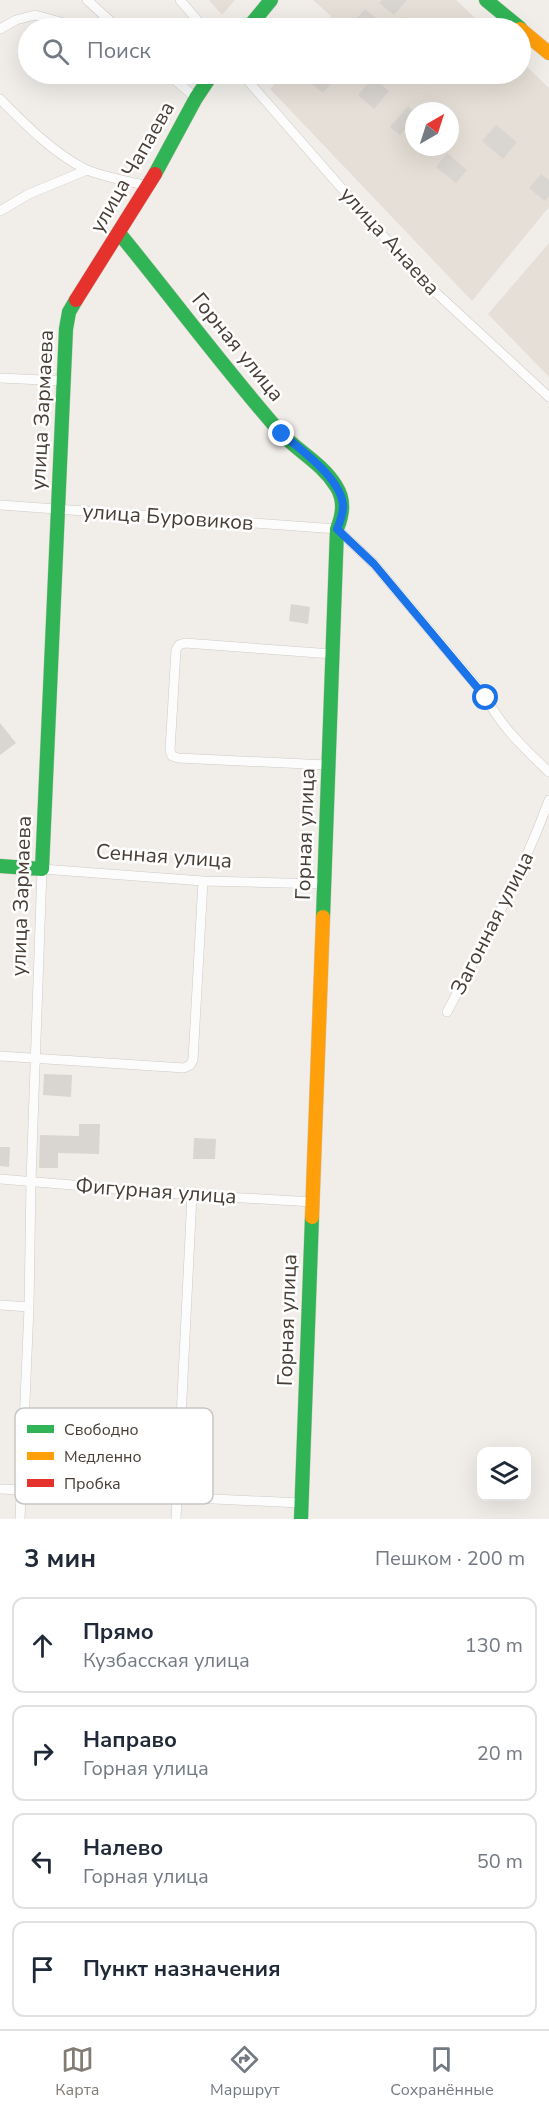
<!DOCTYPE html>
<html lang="ru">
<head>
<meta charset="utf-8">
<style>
  body { margin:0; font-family:"Nunito Sans",sans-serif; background:#f6f6f7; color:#1f2937 }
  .controls { position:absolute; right:18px; bottom:18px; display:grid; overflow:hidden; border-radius:12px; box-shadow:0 6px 24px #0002 }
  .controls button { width:54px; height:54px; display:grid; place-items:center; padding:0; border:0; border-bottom:2px solid #e0e1e3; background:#fff; color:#1f2937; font:30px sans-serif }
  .compass { position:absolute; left:405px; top:102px; width:54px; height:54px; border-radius:50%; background:#fff; box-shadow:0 6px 24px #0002; rotate:39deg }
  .stop { position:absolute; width:18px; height:18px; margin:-14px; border:4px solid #1a73e8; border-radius:50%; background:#fff }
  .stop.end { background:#1a73e8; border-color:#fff; box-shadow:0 2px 6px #0008 }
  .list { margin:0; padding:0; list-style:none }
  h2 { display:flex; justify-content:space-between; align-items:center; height:78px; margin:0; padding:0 24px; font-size:26px }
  h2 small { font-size:20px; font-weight:400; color:#747a83 }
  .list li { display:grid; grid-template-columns:39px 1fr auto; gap:18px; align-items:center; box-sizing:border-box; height:96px; margin:0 12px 12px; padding:0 12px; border:2px solid #e0e1e3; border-radius:12px }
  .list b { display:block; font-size:22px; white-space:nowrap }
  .list p { margin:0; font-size:20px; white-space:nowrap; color:#747a83 }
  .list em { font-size:20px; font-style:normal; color:#747a83 }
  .icon { flex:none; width:33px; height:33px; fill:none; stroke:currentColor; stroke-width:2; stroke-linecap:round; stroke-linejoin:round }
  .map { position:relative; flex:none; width:549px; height:1519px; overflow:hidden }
  .search { position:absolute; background:#fff; box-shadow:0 6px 24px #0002; left:18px; right:18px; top:18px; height:66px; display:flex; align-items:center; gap:15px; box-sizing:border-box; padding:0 21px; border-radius:33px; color:#747a83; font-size:22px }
  .sheet { height:510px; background:#fff }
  nav { display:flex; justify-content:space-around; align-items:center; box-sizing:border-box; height:84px; border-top:2px solid #e0e1e3; background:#fff; font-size:16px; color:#747a83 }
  nav a { display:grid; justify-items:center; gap:3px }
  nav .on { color:#827c75 }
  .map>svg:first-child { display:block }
</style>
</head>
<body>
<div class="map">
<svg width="549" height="1519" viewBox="0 0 549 1519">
  <rect width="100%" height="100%" fill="#f1eeea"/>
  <path fill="#e5dfd7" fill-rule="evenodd" d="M209,0H235L222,15Z
    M313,0H456L486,28H321L331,16Z
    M521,61L549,88V207L472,301L270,89L283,74H520ZM414,111H450V147H414Z
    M549,243V377L488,314Z"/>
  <path fill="#d9d5d1" d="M382,0H407L394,15L379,3Z
    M365,9L377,19L369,28H348Z
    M403,17L417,28H394Z
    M304,74H335L338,76L323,93L302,76Z
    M373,78L389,91L374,109L358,95Z
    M408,106L414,112V119L400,135L390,127Z
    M496,125L517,142L503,159L482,141Z
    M447,153L467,170L456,183L436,167Z
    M541,174L549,180V196L545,201L529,188Z
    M291,604L310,607L308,624L289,621Z
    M0,723L16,743L0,755Z
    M44,1074L72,1075L71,1097L43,1095Z
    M79,1124H100L99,1154L58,1153V1168H39L40,1135L79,1136Z
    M194,1138L216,1139L215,1159H193Z
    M0,1147H10L9,1167L0,1166Z"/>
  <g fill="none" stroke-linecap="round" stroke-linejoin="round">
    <defs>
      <path id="street" d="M87,0L118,28
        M180,0L204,28
        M0,29L16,20L35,15L79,27L109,20
        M168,74L196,98
        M242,74L419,277L549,397
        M0,99C26,125 52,152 85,169C102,177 129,181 148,186
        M0,211L29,194L87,170
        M0,378L64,381
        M0,505L337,529L374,564L486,697C501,727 525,749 549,772
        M327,765L178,758L172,756L170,750L176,650L179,645L185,643L332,654
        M447,1012C484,943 522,874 549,800
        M0,1056L184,1068L190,1065L193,1060L203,881
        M0,1179L192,1195L313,1202
        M0,1305L29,1307
        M0,1489L301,1503
        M20,1519L29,1307L31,1181L42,869L203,881L325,884
        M176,1519L192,1195"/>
      <path id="fast" d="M486,0L520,28
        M248,28L271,0
        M155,174L196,98L212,74
        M119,233C173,299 224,368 280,432C297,451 322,463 336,486C345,500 343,514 337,529L323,917
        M0,866L42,869L66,329L69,312L76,300
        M301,1519L312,1217"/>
      <path id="slow" d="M520,29L549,53
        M312,1217L323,917"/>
      <path id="jam" d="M76,300L155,174"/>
    </defs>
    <use href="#street" stroke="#cdcac6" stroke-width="10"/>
    <use href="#fast" stroke="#d2cbc2" stroke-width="15"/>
    <use href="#slow" stroke="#d2cbc2" stroke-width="15"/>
    <use href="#jam" stroke="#d2cbc2" stroke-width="15"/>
    <use href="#street" stroke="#fdfcfc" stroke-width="9"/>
    <use href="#fast" stroke="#30b455" stroke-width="14"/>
    <use href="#slow" stroke="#ff9f0a" stroke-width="14"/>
    <use href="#jam" stroke="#e5322d" stroke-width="14"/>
  </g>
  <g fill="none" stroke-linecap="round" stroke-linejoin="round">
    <path stroke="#1a73e8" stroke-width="8" d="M282,434C301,450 342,479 343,506C343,514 340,522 337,529L374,564L486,698"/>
  </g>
  <g text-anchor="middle" stroke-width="5" stroke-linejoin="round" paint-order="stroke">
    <g font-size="21" fill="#473e36" stroke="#fff">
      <text transform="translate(132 167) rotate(-60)" y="7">улица Чапаева</text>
      <text transform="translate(390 241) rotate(48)" y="7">улица Анаева</text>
      <text transform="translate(238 347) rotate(51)" y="7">Горная улица</text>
      <text transform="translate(42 410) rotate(-87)" y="7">улица Зармаева</text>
      <text transform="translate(168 517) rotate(4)" y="7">улица Буровиков</text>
      <text transform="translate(305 834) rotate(-88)" y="7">Горная улица</text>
      <text transform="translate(164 856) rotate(4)" y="7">Сенная улица</text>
      <text transform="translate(21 896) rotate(-88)" y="7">улица Зармаева</text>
      <text transform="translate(492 923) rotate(-63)" y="7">Загонная улица</text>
      <text transform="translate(156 1191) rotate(4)" y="7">Фигурная улица</text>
      <text transform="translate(287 1320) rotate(-88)" y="7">Горная улица</text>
    </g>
  </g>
  <rect x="15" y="1408" width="198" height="96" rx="9" fill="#fff" stroke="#c8c5c3" stroke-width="1.5"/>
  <rect x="27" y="1425" width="27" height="8" fill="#30b455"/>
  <rect x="27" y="1452" width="27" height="8" fill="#ff9f0a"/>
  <rect x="27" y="1479" width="27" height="8" fill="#e5322d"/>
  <g font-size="16" fill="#473e36">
    <text x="64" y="1435">Свободно</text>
    <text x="64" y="1462">Медленно</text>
    <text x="64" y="1489">Пробка</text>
  </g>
</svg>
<div class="controls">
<button><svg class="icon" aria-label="layers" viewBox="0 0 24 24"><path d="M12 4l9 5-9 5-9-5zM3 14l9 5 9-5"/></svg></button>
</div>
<svg class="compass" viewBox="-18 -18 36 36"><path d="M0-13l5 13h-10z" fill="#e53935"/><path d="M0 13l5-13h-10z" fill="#747a83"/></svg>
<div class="stop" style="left:486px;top:698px"></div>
<div class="stop end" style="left:282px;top:434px"></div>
<div class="search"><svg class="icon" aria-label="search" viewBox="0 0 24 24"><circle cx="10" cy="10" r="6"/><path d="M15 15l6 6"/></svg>Поиск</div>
</div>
<section class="sheet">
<h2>3 мин<small>Пешком · 200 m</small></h2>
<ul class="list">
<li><svg class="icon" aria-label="ahead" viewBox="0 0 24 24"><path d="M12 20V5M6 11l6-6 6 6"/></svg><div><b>Прямо</b><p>Кузбасская улица</p></div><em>130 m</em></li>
<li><svg class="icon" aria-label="right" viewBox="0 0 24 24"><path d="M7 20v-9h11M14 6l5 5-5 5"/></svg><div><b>Направо</b><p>Горная улица</p></div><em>20 m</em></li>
<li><svg class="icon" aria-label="left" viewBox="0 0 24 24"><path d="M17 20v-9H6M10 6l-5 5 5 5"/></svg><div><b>Налево</b><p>Горная улица</p></div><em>50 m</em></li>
<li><svg class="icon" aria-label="arrive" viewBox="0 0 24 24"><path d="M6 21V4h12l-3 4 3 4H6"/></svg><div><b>Пункт назначения</b></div></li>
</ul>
</section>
<nav>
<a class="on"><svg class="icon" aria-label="map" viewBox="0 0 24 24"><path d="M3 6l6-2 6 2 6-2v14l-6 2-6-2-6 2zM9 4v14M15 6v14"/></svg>Карта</a>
<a><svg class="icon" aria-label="directions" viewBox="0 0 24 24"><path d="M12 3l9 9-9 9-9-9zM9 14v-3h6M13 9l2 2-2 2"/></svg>Маршрут</a>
<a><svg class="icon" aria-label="saved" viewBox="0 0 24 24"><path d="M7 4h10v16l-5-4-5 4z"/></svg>Сохранённые</a>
</nav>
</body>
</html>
